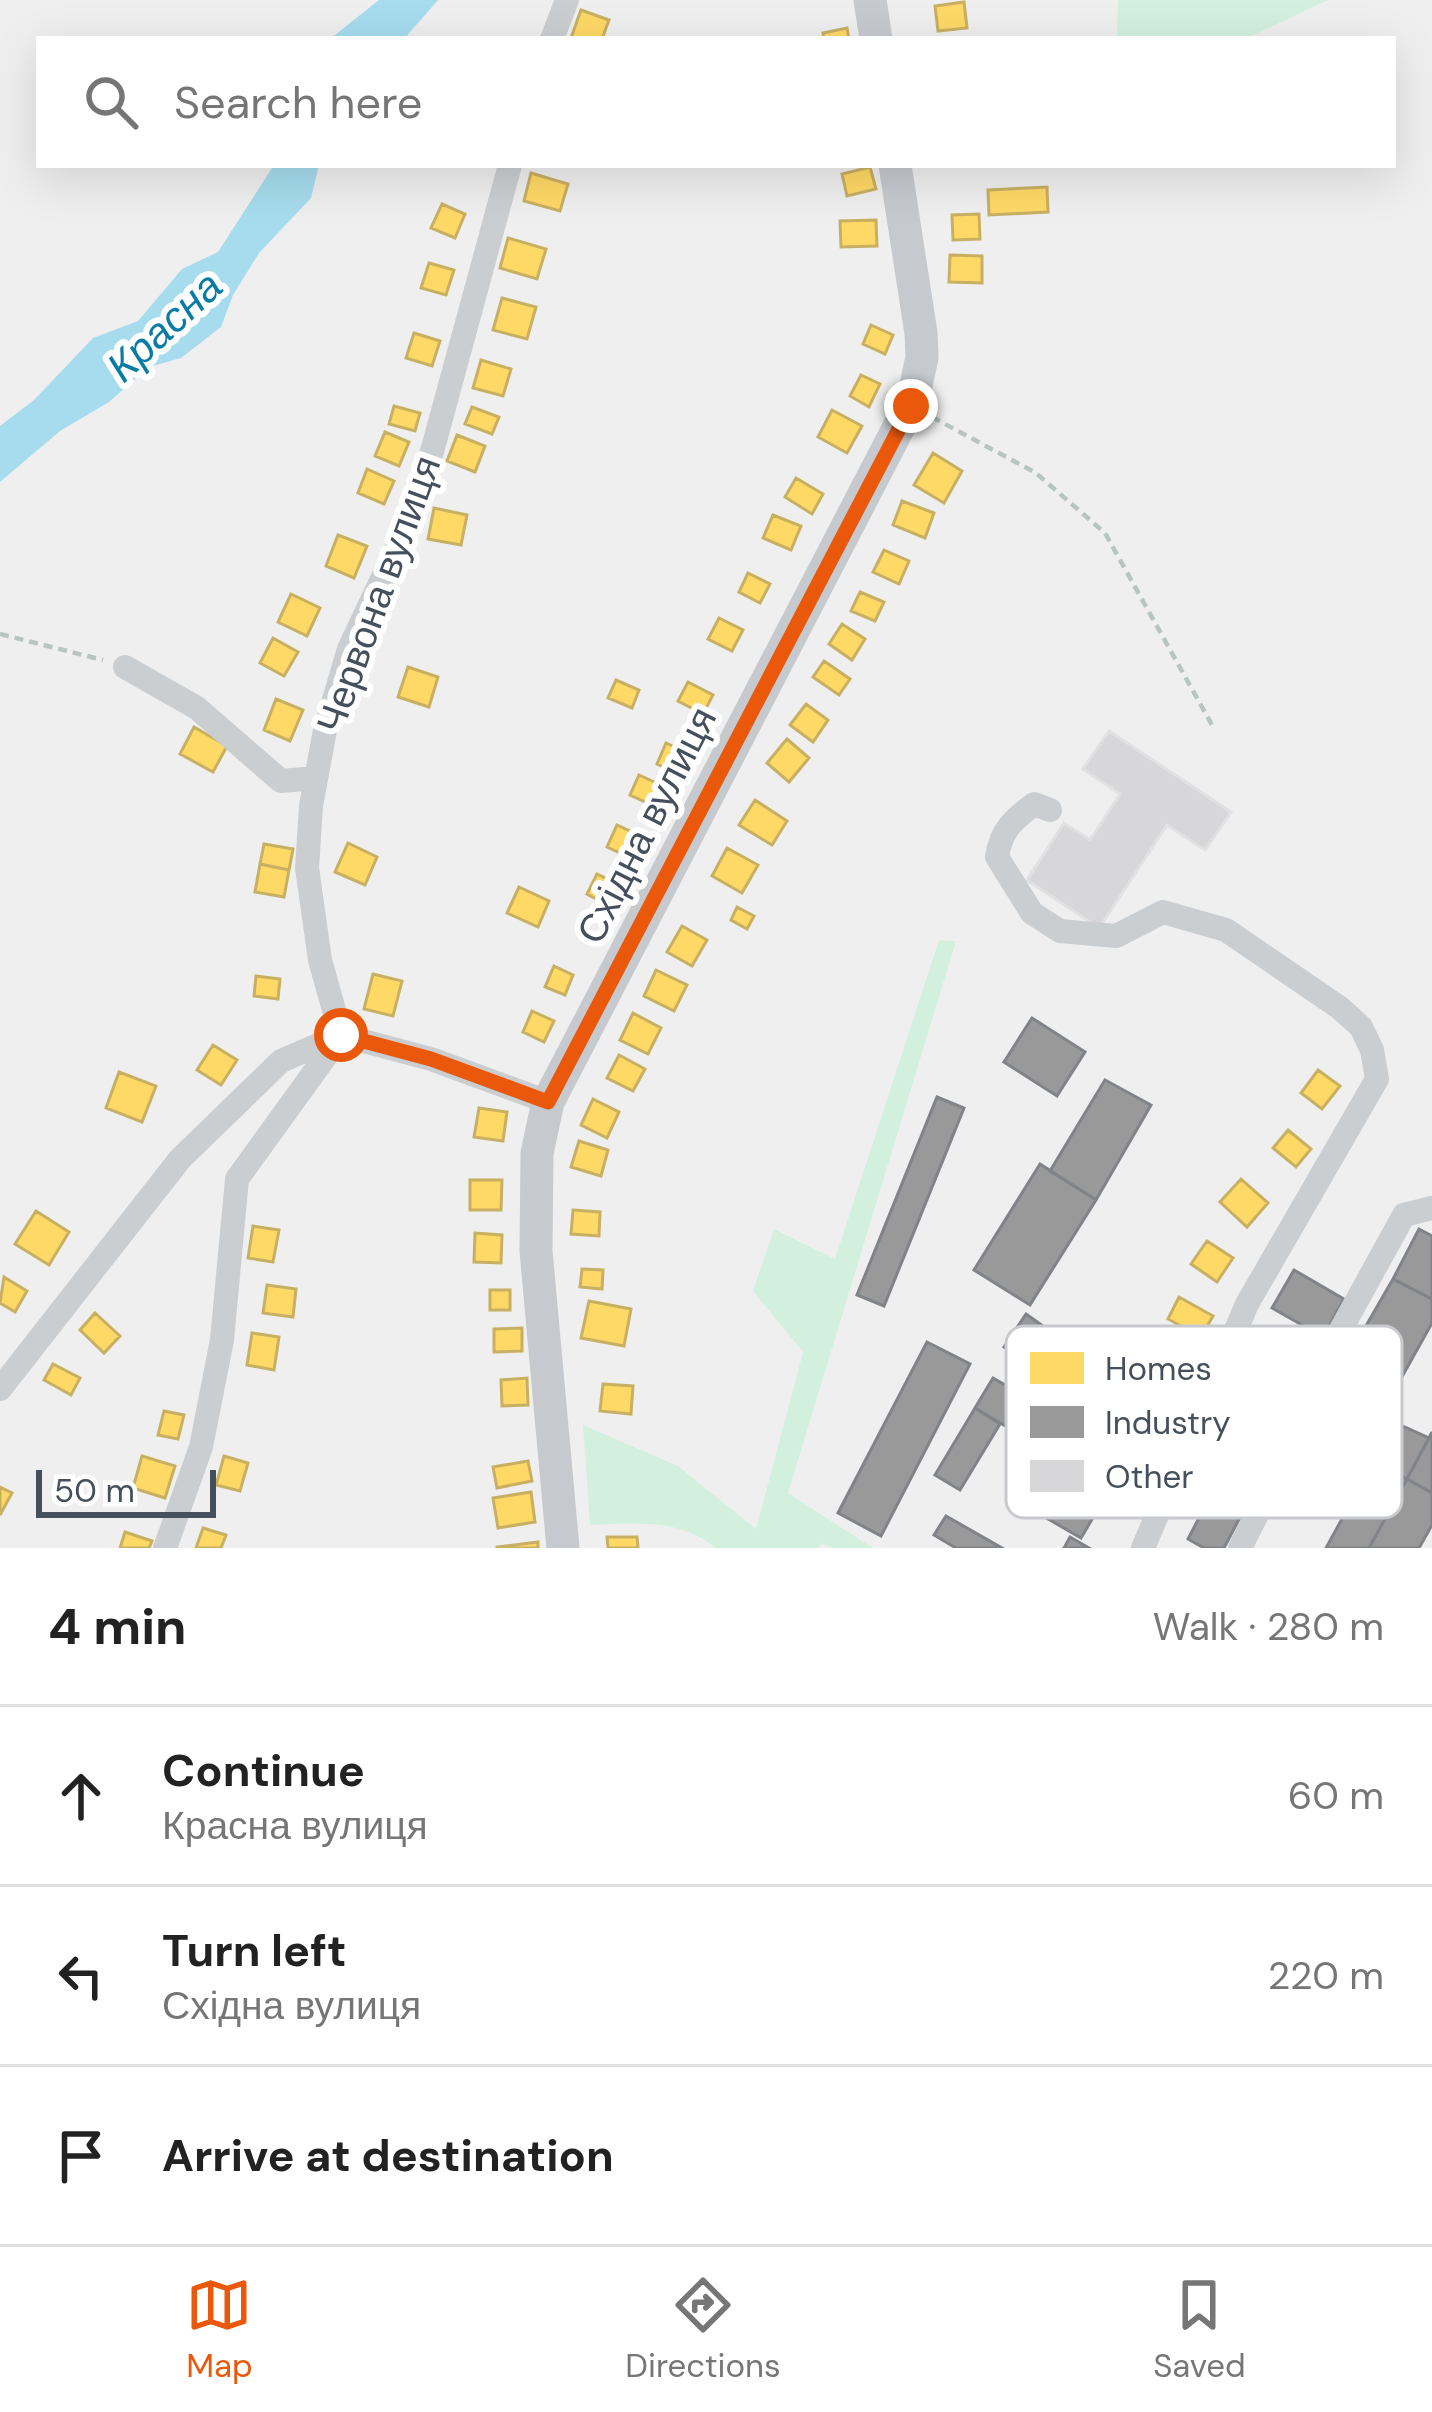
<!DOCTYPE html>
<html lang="en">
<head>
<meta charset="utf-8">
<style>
  body { margin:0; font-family:"DM Sans",sans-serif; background:#f2f2f2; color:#222 }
  .scale { position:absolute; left:36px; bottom:30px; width:180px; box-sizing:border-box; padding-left:12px; border:6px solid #46505c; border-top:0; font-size:33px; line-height:42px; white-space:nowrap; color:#46505c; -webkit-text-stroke:9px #fff; paint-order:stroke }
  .stop { position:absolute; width:36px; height:36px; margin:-27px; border:9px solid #ea580c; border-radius:50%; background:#fff }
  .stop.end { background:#ea580c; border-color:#fff; box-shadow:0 3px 12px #0008 }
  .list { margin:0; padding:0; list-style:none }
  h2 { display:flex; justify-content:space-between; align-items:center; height:156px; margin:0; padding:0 48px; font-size:51px }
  h2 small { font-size:39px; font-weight:400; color:#767676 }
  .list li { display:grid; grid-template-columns:78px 1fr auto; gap:36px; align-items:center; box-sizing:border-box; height:180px; padding:0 48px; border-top:3px solid #e0e0e0 }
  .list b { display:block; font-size:45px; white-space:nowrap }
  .list p { margin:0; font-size:39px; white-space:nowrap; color:#767676 }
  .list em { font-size:39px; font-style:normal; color:#767676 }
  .icon { flex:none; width:66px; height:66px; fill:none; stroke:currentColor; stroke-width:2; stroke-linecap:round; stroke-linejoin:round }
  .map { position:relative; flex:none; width:1432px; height:1548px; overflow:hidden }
  .search { position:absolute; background:#fff; box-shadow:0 12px 48px #0002; left:36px; right:36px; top:36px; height:132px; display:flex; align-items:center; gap:30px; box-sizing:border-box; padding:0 42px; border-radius:0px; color:#767676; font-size:45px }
  .sheet { height:696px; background:#fff }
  nav { display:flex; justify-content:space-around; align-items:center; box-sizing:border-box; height:168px; border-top:3px solid #e0e0e0; background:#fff; font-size:33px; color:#767676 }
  nav a { display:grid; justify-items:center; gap:6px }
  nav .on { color:#ea580c }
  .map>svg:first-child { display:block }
</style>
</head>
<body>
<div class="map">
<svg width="1432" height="1548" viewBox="0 0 1432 1548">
  <rect width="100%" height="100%" fill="#f0efef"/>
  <path fill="#d3f0df" d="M1118,0H1328L1245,39H1117Z
    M939,940L956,941L788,1493L873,1548H831L822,1543L818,1548H715C681,1518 632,1523 590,1525L583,1425L678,1466L756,1529L803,1352L753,1291L774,1229L835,1259Z"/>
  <path fill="#a6dcee" d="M379,0H438L404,39H330Z
    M274,165H319L311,198L259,253L233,295L221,327L181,358L149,367L109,402L60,431L0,482V426L34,400L93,338L138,321L182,269L218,252Z"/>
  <path fill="#ffd966" stroke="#c8b063" stroke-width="3" d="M964,2L967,28L938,31L935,6Z
    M581,10L609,20L602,39L571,38Z
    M847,28L849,39H824L823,33Z
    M870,167L876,189L847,196L842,174Z
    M531,173L568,184L560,211L524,201Z
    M1047,187L1048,212L989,215L988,190Z
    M442,204L465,214L455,238L431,228Z
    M979,214L980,239L953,240L952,215Z
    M876,220L877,246L841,247L840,221Z
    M508,238L546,249L537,279L500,268Z
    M950,255L982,256V283L949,282Z
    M429,263L454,270L446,295L421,288Z
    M502,298L536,307L527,339L493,330Z
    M871,325L893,335L885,354L863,344Z
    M414,333L440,341L432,366L406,358Z
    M481,360L511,369L503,396L473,388Z
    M861,375L880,384L869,407L850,396Z
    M394,406L420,413L415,431L389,424Z
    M472,407L499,417L492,434L465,424Z
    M832,410L862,426L847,453L818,437Z
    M385,432L409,442L399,466L375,456Z
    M457,435L485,446L475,472L447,461Z
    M933,453L962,471L944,503L914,485Z
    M367,469L394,481L384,504L358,493Z
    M796,478L823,494L812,514L785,497Z
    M902,501L934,513L925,538L893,525Z
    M434,508L467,515L461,545L428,539Z
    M773,515L801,526L791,550L763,538Z
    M338,535L367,546L354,578L326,566Z
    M884,550L909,561L899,584L873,572Z
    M748,573L770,584L760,603L739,592Z
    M860,592L884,602L875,621L851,611Z
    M291,594L320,608L307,636L278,622Z
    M719,618L743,630L732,651L708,639Z
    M842,624L865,639L852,660L829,644Z
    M273,638L298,652L284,676L260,663Z
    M824,661L850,679L839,695L813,677Z
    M408,667L438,677L429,707L398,697Z
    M616,680L639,690L632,708L608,698Z
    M688,682L713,695L703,714L678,701Z
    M276,699L303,710L290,741L264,730Z
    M806,704L828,720L813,742L790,725Z
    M194,727L227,746L213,772L180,754Z
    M787,739L809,758L789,782L767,763Z
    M666,743L688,753L679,774L657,764Z
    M639,775L663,786L654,806L630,795Z
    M755,800L787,821L772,845L739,825Z
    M617,825L641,836L631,858L607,847Z
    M348,843L377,857L365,885L335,872Z
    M264,844L293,849L289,870L260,864Z
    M727,848L758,865L742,893L712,876Z
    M260,864L289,870L284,897L255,892Z
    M597,874L622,886L612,907L587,894Z
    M519,887L549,901L538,927L507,913Z
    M737,907L754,916L747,929L731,920Z
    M682,926L707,940L692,966L667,952Z
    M554,966L573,975L565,995L545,987Z
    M656,970L687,985L674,1011L644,996Z
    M373,974L402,981L393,1016L364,1009Z
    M256,976L280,979L278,999L254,996Z
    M532,1011L554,1021L544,1042L523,1032Z
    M633,1013L661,1028L648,1054L620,1040Z
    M213,1045L237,1060L221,1085L197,1070Z
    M619,1055L645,1069L633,1091L607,1078Z
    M1318,1070L1340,1086L1322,1109L1301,1093Z
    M119,1072L156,1086L142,1122L106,1108Z
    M593,1099L619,1112L607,1138L581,1125Z
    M479,1108L507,1112L503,1141L474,1137Z
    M1288,1130L1311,1149L1296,1167L1273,1148Z
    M579,1141L608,1150L601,1176L571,1167Z
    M1241,1179L1268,1203L1247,1227L1220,1202Z
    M470,1180H502L501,1210H470Z
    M573,1210L600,1212L599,1236L571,1234Z
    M36,1211L69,1232L49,1265L15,1244Z
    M253,1226L279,1230L273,1262L248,1258Z
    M475,1233L502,1235L501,1263L474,1262Z
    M1207,1241L1233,1258L1217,1282L1191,1264Z
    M582,1269L603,1270L602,1289L580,1287Z
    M4,1277L27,1291L15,1312L0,1303Z
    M267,1285L296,1289L293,1317L263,1313Z
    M490,1290H510V1310H490Z
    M1179,1297L1213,1316L1201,1337L1168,1319Z
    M589,1301L631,1309L624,1346L581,1338Z
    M95,1313L120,1336L104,1353L80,1330Z
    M522,1328V1351L494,1352V1329Z
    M252,1333L279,1337L274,1370L247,1365Z
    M53,1364L80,1378L71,1395L44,1380Z
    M527,1378L528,1405L502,1406L501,1380Z
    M603,1384L633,1386L631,1414L600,1411Z
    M164,1411L184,1415L178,1439L158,1435Z
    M142,1456L175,1466L165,1498L133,1488Z
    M224,1456L248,1463L240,1491L216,1485Z
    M528,1461L532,1481L497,1488L493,1467Z
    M0,1487L12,1493L0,1515Z
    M531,1492L535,1522L498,1528L493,1498Z
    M203,1528L226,1535L221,1548H196Z
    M125,1532L152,1541L149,1548H120Z
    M607,1537H637L638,1548H608Z
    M538,1542V1548H497V1547Z"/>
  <path fill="#999" stroke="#808387" stroke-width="3" d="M1032,1018L1085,1052L1057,1096L1004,1062Z
    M1105,1080L1151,1105L1096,1200L1050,1171Z
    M937,1097L964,1108L884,1306L857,1295Z
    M1040,1164L1096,1200L1030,1305L974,1270Z
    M1419,1229L1432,1236V1299L1393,1279Z
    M1294,1270L1344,1299L1323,1337L1272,1308Z
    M1393,1279L1432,1299V1323L1360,1452L1307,1428Z
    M1026,1314L1094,1362L1071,1394L1004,1347Z
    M927,1342L970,1364L881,1536L838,1513Z
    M993,1378L1037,1403L1019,1434L975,1408Z
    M975,1408L1000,1424L960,1490L935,1475Z
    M1396,1423L1429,1438L1407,1479L1372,1464Z
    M1432,1432V1493L1407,1479Z
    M1243,1433L1275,1451L1224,1548H1204L1188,1539Z
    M1372,1464L1407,1479L1369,1548H1326Z
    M1051,1469L1104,1499L1081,1538L1029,1508Z
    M1407,1479L1432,1493V1525L1419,1548H1369Z
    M946,1516L1002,1548H956L934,1535Z
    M1070,1537L1089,1548H1064Z"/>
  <path fill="#d7d7d9" stroke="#e1e1e2" stroke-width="3" d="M1109,731L1231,812L1205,850L1167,825L1099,928L1027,880L1064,823L1090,840L1120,794L1083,769Z"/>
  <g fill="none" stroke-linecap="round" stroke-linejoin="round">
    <path stroke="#b8c4c1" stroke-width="4.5" stroke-dasharray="9 6" stroke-linecap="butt" d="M932,417L1036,473L1105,533L1212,725
      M0,634L103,660"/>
    <path stroke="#cbced0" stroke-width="24" d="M552,39L567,0
      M125,667L197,708L281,781L316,778
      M1050,810L1034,804C1013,820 1001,830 997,857L1032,913L1060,931L1116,936L1163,912L1226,930L1340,1008L1361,1027L1372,1050L1377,1079L1247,1304L1143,1548
      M0,1389L180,1159L281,1061L341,1035L320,960L307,868L311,806L325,730L349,649L418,503L510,165
      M1206,1398L1284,1433L1404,1215L1432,1208
      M165,1548L201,1447L222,1340L237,1179L341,1035L431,1059L548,1102
      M1240,1548L1291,1447L1284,1433"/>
    <path stroke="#c6cace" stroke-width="33" d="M870,0L876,39
      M563,1548L536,1251L537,1153L548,1102L913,400L922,357L921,333L895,165"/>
  </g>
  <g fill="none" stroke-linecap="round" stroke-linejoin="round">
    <path stroke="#ea580c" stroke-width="15" d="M341,1035L431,1059L548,1102L911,406"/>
  </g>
  <g text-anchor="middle" stroke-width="12" stroke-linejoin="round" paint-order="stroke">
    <g font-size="39" fill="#46505c" stroke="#fff">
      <text transform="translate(378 594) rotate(-70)" y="14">Червона вулиця</text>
      <text transform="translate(646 825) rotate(-63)" y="14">Східна вулиця</text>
    </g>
    <g font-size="42" font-style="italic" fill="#087ca5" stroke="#fff">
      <text transform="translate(164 326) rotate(-43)" y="15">Красна</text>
    </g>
  </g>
  <rect x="1006" y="1326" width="396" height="192" rx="18" fill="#fff" stroke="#c8cace" stroke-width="3"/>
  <rect x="1030" y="1352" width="54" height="32" fill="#ffd966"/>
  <rect x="1030" y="1406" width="54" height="32" fill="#999"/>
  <rect x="1030" y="1460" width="54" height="32" fill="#d7d7d9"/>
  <g font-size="33" fill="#46505c">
    <text x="1105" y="1380">Homes</text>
    <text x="1105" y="1434">Industry</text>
    <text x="1105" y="1488">Other</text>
  </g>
</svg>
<div class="scale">50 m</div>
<div class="stop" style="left:341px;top:1035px"></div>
<div class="stop end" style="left:911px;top:406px"></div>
<div class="search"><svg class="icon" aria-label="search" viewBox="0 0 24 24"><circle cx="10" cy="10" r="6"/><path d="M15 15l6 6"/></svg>Search here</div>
</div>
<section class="sheet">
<h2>4 min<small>Walk · 280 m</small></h2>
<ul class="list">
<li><svg class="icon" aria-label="ahead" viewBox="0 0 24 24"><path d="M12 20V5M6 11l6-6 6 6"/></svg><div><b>Continue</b><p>Красна вулиця</p></div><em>60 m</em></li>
<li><svg class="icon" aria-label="left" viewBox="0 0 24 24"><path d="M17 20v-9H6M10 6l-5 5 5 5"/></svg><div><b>Turn left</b><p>Східна вулиця</p></div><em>220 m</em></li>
<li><svg class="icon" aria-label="arrive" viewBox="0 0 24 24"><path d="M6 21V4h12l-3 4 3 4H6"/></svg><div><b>Arrive at destination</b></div></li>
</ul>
</section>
<nav>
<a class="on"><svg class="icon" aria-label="map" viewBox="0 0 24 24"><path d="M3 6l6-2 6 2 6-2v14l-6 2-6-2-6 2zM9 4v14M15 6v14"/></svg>Map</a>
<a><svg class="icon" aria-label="directions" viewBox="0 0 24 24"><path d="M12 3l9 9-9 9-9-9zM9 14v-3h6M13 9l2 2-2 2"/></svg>Directions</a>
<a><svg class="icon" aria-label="saved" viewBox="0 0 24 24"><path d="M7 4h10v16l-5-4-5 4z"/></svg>Saved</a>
</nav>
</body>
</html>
